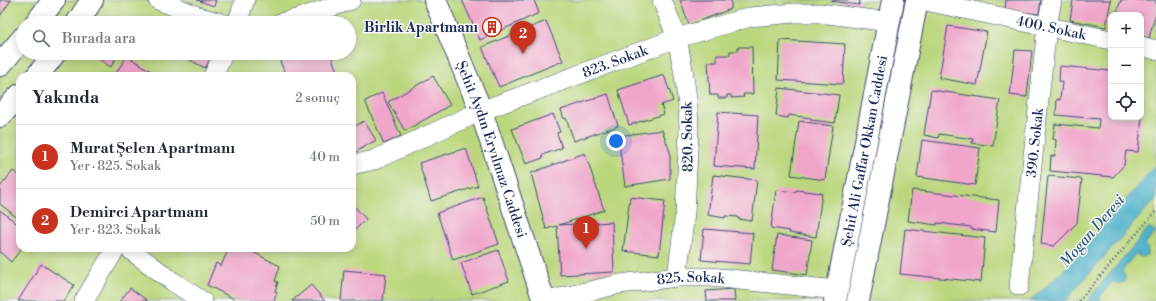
<!DOCTYPE html>
<html lang="tr">
<head>
<meta charset="utf-8">
<style>
  body { margin:0; font-family:"Libre Bodoni",serif; background:#f6f6f7; color:#1f2937 }
  .controls { position:absolute; right:12px; top:12px; display:grid; overflow:hidden; border-radius:8px; box-shadow:0 2px 10px #0003 }
  .controls button { width:36px; height:36px; display:grid; place-items:center; padding:0; border:0; border-bottom:1px solid #e0e1e3; background:#fff; color:#1f2937; font:20px sans-serif }
  .you { position:absolute; left:616px; top:141px; width:14px; height:14px; margin:-10px; border:3px solid #fff; border-radius:50%; background:#1a73e8; box-shadow:0 0 0 6px #1a73e833 }
  .badge { display:grid; place-items:center; width:26px; height:26px; border-radius:50%; background:#c8321e; color:#fff; font-size:13px; font-weight:700 }
  .pin { position:absolute; translate:-50% -33px; filter:drop-shadow(0 1px 2px #0008) }
  .pin::after { content:''; position:absolute; top:21px; width:14px; height:12px; background:inherit; clip-path:polygon(0 0,100% 0,50% 100%) }
  .list { margin:0; padding:0; list-style:none }
  h2 { display:flex; justify-content:space-between; align-items:center; height:52px; margin:0; padding:0 16px; font-size:17px }
  h2 small { font-size:13px; font-weight:400; color:#747a83 }
  .list li { display:grid; grid-template-columns:26px 1fr auto; gap:12px; align-items:center; box-sizing:border-box; height:64px; padding:0 16px; border-top:1px solid #e0e1e3 }
  .list b { display:block; font-size:15px; white-space:nowrap }
  .list p { margin:0; font-size:13px; white-space:nowrap; color:#747a83 }
  .list em { font-size:13px; font-style:normal; color:#747a83 }
  .icon { flex:none; width:22px; height:22px; fill:none; stroke:currentColor; stroke-width:2; stroke-linecap:round; stroke-linejoin:round }
  .map { position:relative; flex:none; width:1156px; height:301px; overflow:hidden }
  .search { position:absolute; background:#fff; box-shadow:0 2px 10px #0003; left:16px; top:16px; width:340px; height:44px; display:flex; align-items:center; gap:10px; box-sizing:border-box; padding:0 14px; border-radius:22px; color:#747a83; font-size:15px }
  .panel { position:absolute; background:#fff; box-shadow:0 2px 10px #0003; left:16px; top:72px; width:340px; height:180px; border-radius:12px }
  .map>svg:first-child { display:block }
</style>
</head>
<body>
<div class="map">
<svg width="1156" height="301" viewBox="0 0 1156 301">
  <rect width="100%" height="100%" fill="#f6f6f2"/>
  <filter id="ink" filterUnits="userSpaceOnUse"><feTurbulence type="fractalNoise" baseFrequency=".025" numOctaves="2"/><feDisplacementMap in="SourceGraphic" scale="8" xChannelSelector="R" yChannelSelector="G"/><feConvolveMatrix kernelMatrix="1 2 1 2 8 2 1 2 1" color-interpolation-filters="sRGB"/></filter>
  <filter id="wash" filterUnits="userSpaceOnUse"><feTurbulence type="fractalNoise" baseFrequency=".012" numOctaves="4" result="noise"/><feDisplacementMap in="SourceGraphic" scale="16" xChannelSelector="R" yChannelSelector="G"/><feGaussianBlur stdDeviation="0.9" result="paint"/><feColorMatrix in="noise" values="0 0 0 0 0 0 0 0 0 0 0 0 0 0 0 0 0 1.4 0 .05"/><feComposite in="paint" operator="in"/></filter>
  <g filter="url(#wash)">
    <rect width="100%" height="100%" fill="#f4e8d7"/>
    <path fill="#bbd77d" stroke="#6b836e" fill-rule="evenodd" d="M0,0H1156V301H0ZM1111,15H1141V117H1111ZM23,23H349V53H23ZM20,76H352V248H20Z"/>
    <path fill="#4ab0c9" stroke="#327094" d="M1156,165V198L1065,301H1030L1061,273L1084,248Z
      M1149,227L1156,232L1145,244L1148,249L1147,255L1141,257L1135,254L1122,271L1125,276L1124,282L1118,284L1113,281L1099,298L1102,301H1087Z"/>
    <g id="blocks">
      <path fill="#f0a5ca" d="M0,0H11L0,16Z
        M197,0H216L214,6Z
        M462,0H534L539,13L480,40Z
        M680,0H731V9L689,25Z
        M832,0H860L859,5L831,1Z
        M1006,0H1041L1039,14L1005,10Z
        M1073,0H1111L1106,27L1070,20Z
        M1121,0H1156V13L1149,38L1141,36V15H1116Z
        M152,17L164,23H148Z
        M546,21L563,61L499,87L482,47Z
        M948,26L987,32L977,85L939,78Z
        M780,40L845,44L843,84L778,80Z
        M738,47H752L753,94H743L744,97L731,98V95H727V98H718V95H710L708,62H717V55H730V51H738Z
        M1015,50L1032,51L1027,97L1010,95Z
        M93,53H119L111,67L92,55Z
        M150,53H165L162,59Z
        M192,53H214L205,68L188,59Z
        M286,53H330L339,76H286L278,56Z
        M127,56L154,73L152,76H114Z
        M1060,66L1111,71V117H1142L1138,152L1126,151L1124,165L1113,177L1050,171L1051,156H1055L1056,140L1053,139L1055,124L1098,128L1099,119L1056,115L1057,99L1060,100L1062,82H1059Z
        M664,75L673,101L661,105L664,114L629,125L618,90Z
        M433,76L450,105L405,131L388,102Z
        M779,88L839,95L835,123L811,120V118L789,115L788,118L776,116Z
        M931,90L1000,100L993,146L972,143L973,139L939,134L938,138L924,135Z
        M382,93L401,136L384,144L365,101Z
        M608,94L618,126L574,141L566,118L564,119L561,110Z
        M718,112L758,115L755,169L714,166Z
        M553,114L560,132L557,133L562,148L542,155L543,158L526,164L512,129Z
        M364,121L376,140L352,154V128Z
        M799,121L833,126L825,180L791,175Z
        M662,130L670,152V179L625,186L618,136Z
        M922,140L980,148L975,185L917,177Z
        M466,148L478,186L431,201L419,163Z
        M585,153L604,210L559,225L612,222L614,272L560,275L557,226L546,229L531,173Z
        M13,171L20,176V220L0,204V187Z
        M713,175L757,180L752,221L738,219V217L725,216V218L708,215Z
        M1048,176L1082,179L1077,223L1054,246L1041,244Z
        M776,190L796,192V190L822,193L816,237L789,233L790,231L771,228Z
        M912,190L999,200L996,232L971,229V227L937,223V225L908,221Z
        M483,197L499,244L453,260L437,213Z
        M630,197L665,201L659,255L623,251Z
        M352,204L366,219L352,233Z
        M0,210L20,226V248H22L11,262L0,252Z
        M704,229L753,233L750,264L701,260Z
        M905,229L985,238L981,282L900,274Z
        M777,235L812,240L807,275L772,270Z
        M229,248H245L280,266L275,281L278,282L275,291L277,292L274,301H238L207,285L216,263L221,266Z
        M498,250L509,281L472,294L461,263Z
        M41,264L74,285L64,301H18Z
        M344,270L386,274L383,301H341Z
        M311,285L325,301H292Z
        M130,288L148,301H120Z
        M734,289L735,301H707L706,291Z"/>
    </g>
  </g>
  <g filter="url(#ink)">
    <use href="#blocks" fill-opacity="0" stroke="#3c4b70" stroke-width="1"/>
    <g fill="none" stroke-linecap="round" stroke-linejoin="round">
      <defs>
        <g id="street">
          <path d="M158,0L203,18L221,23"/>
          <path d="M662,0L677,38L683,69L688,106L689,129L685,213L677,277"/>
          <path id="s1" d="M921,0L1111,40"/>
          <path d="M237,23L245,0"/>
          <path d="M280,23L300,18L351,0"/>
          <path d="M1141,46L1156,50"/>
          <path d="M213,76L224,53"/>
          <path id="s2" d="M352,165L374,160L481,111L677,38L750,17L794,13H820L889,22"/>
          <path d="M128,248L172,281L202,301"/>
          <path id="s3" d="M1019,286L1047,26L1052,0"/>
          <path d="M84,301L116,248"/>
          <path id="s4" d="M547,301L620,284L677,277H710L837,290"/>
        </g>
        <g id="secondary">
          <path id="s5" d="M435,0L481,111L544,301"/>
          <path id="s6" d="M835,301L860,173L893,0"/>
          <path d="M858,301L917,0"/>
        </g>
        <path id="highway" d="M36,23L54,0
          M77,23L92,0
          M0,65L23,38
          M37,76L55,53
          M0,116L20,95"/>
      </defs>
      <use href="#street" stroke="#3c4b70" stroke-width="20"/>
      <use href="#secondary" stroke="#3c4b70" stroke-width="24"/>
      <use href="#highway" stroke="#3c4b70" stroke-width="24"/>
      <path stroke="#3c4b70" stroke-width="2.5" stroke-dasharray="1 3" stroke-linecap="butt" d="M1079,301L1156,211"/>
      <use href="#street" stroke="#fff" stroke-width="19"/>
      <use href="#secondary" stroke="#fff" stroke-width="22"/>
      <use href="#highway" stroke="#fff" stroke-width="22"/>
    </g>
  </g>
  <defs>
    <symbol id="building-ring" viewBox="-11 -11 22 22"><circle r="9.5" fill="#f6f6f2" stroke="#c8321e" stroke-width="1.5"/><path d="M-4-6H4V6H1V3H-1V6H-4ZM-2.5-4.3h1.7v1.8h-1.7ZM.8-4.3h1.7v1.8H.8ZM-2.5-1h1.7V.8h-1.7ZM.8-1h1.7V.8H.8Z" fill="#c8321e"/></symbol>
  </defs>
  <g fill-rule="evenodd">
    <use href="#building-ring" x="481" y="16" width="22" height="22"/>
  </g>
  <g text-anchor="middle" stroke-width="3" stroke-linejoin="round" paint-order="stroke">
    <g font-size="14" font-weight="bold" fill="#1b2f5e" stroke="#f6f6f2" text-anchor="end">
      <text x="478" y="32">Birlik Apartmanı</text>
    </g>
    <g font-size="14" fill="#1b2f5e" stroke="#f6f6f2">
      <text dy="5" stroke="none"><textPath href="#s1" startOffset="133">400. Sokak</textPath></text>
      <text dy="5" stroke="none"><textPath href="#s2" startOffset="283">823. Sokak</textPath></text>
      <text transform="translate(687 137) rotate(-91)" y="5">820. Sokak</text>
      <text dy="5" stroke="none"><textPath href="#s3" startOffset="144">390. Sokak</textPath></text>
      <text dy="5" stroke="none"><textPath href="#s5" startOffset="160">Şehit Aydın Eryılmaz Caddesi</textPath></text>
      <text dy="5" stroke="none"><textPath href="#s6" startOffset="153">Şehit Ali Gaffar Okkan Caddesi</textPath></text>
      <text dy="5" stroke="none"><textPath href="#s4" startOffset="146">825. Sokak</textPath></text>
    </g>
    <g font-size="15" font-style="italic" fill="#2b5c83" stroke="#f6f6f2">
      <text transform="translate(1092 231) rotate(-49)" y="5">Mogan Deresi</text>
    </g>
  </g>
</svg>
<div class="controls">
<button>+</button>
<button>−</button>
<button><svg class="icon" aria-label="locate" viewBox="0 0 24 24"><circle cx="12" cy="12" r="6"/><path d="M12 2v4M12 18v4M2 12h4M18 12h4"/></svg></button>
</div>
<div class="you"></div>
<div class="pin badge" style="left:586px;top:249px">1</div>
<div class="pin badge" style="left:523px;top:54px">2</div>
<div class="search"><svg class="icon" aria-label="search" viewBox="0 0 24 24"><circle cx="10" cy="10" r="6"/><path d="M15 15l6 6"/></svg>Burada ara</div>
<section class="panel">
<h2>Yakında<small>2 sonuç</small></h2>
<ul class="list">
<li><span class="badge">1</span><div><b>Murat Şelen Apartmanı</b><p>Yer · 825. Sokak</p></div><em>40 m</em></li>
<li><span class="badge">2</span><div><b>Demirci Apartmanı</b><p>Yer · 823. Sokak</p></div><em>50 m</em></li>
</ul>
</section>
</div>
</body>
</html>
